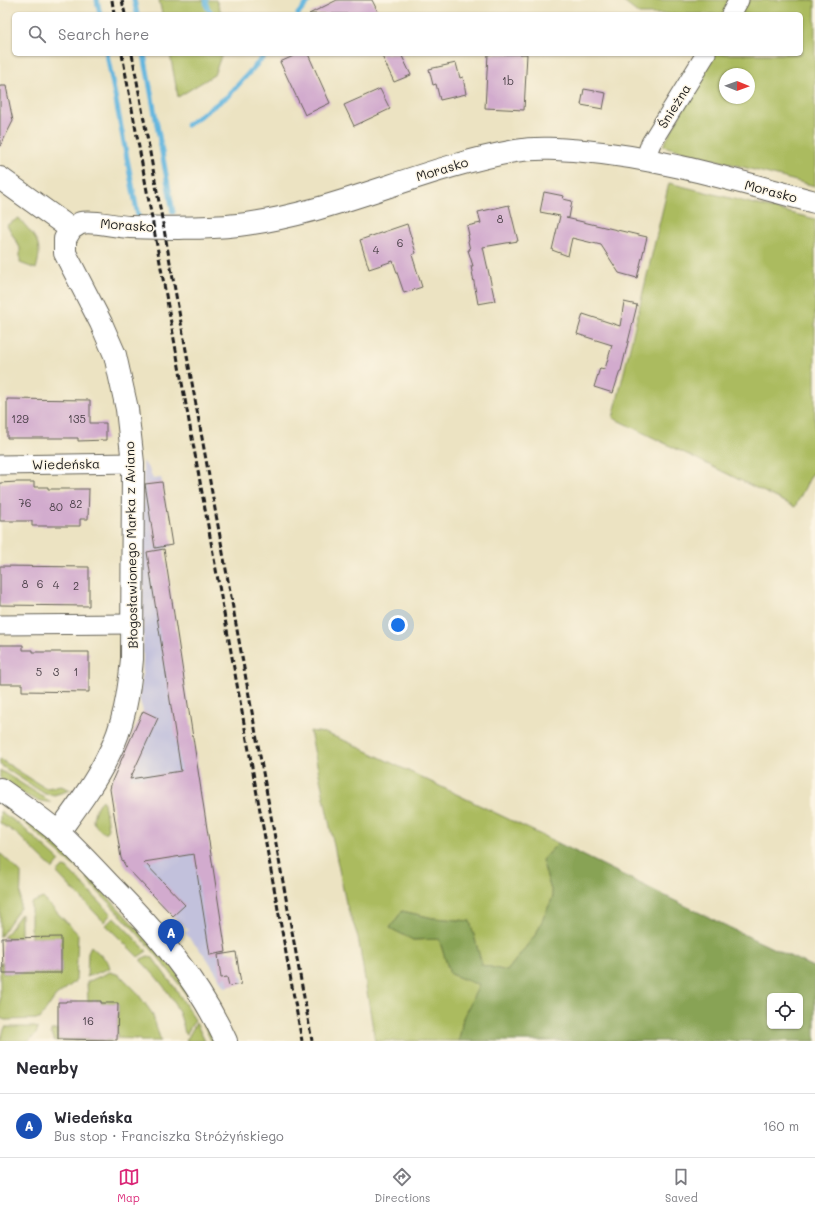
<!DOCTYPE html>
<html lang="en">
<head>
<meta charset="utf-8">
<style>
  body { margin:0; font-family:Mali,sans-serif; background:#f2f2f3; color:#2b2b33 }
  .controls { position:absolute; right:12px; bottom:12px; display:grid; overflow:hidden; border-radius:6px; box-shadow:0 1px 3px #0004 }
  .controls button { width:36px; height:36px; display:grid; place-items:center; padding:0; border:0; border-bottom:1px solid #e1e1e2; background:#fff; color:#2b2b33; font:20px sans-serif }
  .compass { position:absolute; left:719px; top:68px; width:36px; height:36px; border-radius:50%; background:#fff; box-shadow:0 1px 3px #0004; rotate:91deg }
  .you { position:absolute; left:398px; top:625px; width:14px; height:14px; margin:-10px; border:3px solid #fff; border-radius:50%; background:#1a73e8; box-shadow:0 0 0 6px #1a73e833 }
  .badge { display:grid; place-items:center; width:26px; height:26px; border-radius:50%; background:#db2777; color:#fff; font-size:13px; font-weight:700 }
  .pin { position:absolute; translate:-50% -33px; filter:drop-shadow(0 1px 2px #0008) }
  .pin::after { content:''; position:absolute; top:21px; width:14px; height:12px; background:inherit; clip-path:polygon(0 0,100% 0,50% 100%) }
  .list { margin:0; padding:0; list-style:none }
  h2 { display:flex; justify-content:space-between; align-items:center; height:52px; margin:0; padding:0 16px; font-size:17px }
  h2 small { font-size:13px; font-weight:400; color:#7c7c81 }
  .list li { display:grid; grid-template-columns:26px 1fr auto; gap:12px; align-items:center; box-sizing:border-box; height:64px; padding:0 16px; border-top:1px solid #e1e1e2 }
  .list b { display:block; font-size:15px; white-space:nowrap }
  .list p { margin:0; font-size:13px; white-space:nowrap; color:#7c7c81 }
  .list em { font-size:13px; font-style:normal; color:#7c7c81 }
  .icon { flex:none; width:22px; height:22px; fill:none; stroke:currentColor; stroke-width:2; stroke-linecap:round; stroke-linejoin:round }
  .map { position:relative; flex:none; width:815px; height:1041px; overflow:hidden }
  .search { position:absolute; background:#fff; box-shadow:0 1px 3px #0004; left:12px; right:12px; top:12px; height:44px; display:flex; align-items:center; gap:10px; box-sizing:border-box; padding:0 14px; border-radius:6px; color:#7c7c81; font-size:15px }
  .sheet { height:116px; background:#fff }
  nav { display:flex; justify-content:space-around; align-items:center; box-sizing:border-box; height:56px; border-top:1px solid #e1e1e2; background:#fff; font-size:11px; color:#7c7c81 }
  nav a { display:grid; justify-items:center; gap:2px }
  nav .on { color:#db2777 }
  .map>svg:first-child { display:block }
</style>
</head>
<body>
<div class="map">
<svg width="815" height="1041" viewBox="0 0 815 1041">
  <rect width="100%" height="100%" fill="#fcf5e5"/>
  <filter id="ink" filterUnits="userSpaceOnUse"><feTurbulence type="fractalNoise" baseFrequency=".025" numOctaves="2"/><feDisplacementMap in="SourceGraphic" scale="8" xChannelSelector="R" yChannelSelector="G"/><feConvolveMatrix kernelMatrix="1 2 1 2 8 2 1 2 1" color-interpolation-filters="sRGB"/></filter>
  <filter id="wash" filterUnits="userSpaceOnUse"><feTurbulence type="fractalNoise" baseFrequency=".012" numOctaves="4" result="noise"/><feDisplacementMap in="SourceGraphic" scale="16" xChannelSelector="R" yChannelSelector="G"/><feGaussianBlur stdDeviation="0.9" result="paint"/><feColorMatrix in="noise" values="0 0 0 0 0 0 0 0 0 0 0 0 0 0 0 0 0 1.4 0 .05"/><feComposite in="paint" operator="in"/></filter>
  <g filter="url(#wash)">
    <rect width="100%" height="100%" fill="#ece3c2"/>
    <path fill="#c2c1dc" d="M143,461L150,471L153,479L161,478L162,482L172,545L164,549L226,952H236L240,975L242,976L244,983L225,987L206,957L185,933L188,930L182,923L179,926L173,916L126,867L121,858L110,789L112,781L143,711L139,698L142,679L143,658Z"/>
    <path fill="#abbb5e" stroke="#646c3d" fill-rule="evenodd" d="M159,0H216L222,14H162Z
      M621,0H815V186L663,146L703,74L701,54H801V14H639ZM725,74H749V98H725Z
      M170,54H222L214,75L178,97Z
      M669,183L815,219V468L795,507L613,418Z
      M19,218C35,238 44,242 36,269L20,263V248L7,225Z
      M310,731L325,733L348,742L558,843L542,860L553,897L536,934L507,971L482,965L470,921L433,918L402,911L390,928L413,940L439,939L450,974L480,985L463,1018L459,1041H375L358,937L346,903Z
      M0,759L45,788L61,786L71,790L54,795L45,794L0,765Z
      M0,770L51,802C32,803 15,788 0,778Z
      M0,799L22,815L77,864L74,866C49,845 27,822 0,804Z
      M102,800L104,803L108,828L107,831L104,833L98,828L93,822C93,815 96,805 102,800Z
      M0,811L20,825L60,861L53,869L17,834L0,823Z
      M0,853L21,873V878L20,908L0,937Z
      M63,867L67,868L111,914L104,922L57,873Z
      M88,875L176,971L216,1041H211C185,978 134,930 88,881Z
      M43,898L78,934L76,981L55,997L40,1019L5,1020L0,1018V963H3V973H61V938H31V903Z
      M21,914V938H3Z
      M114,917L144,948L147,951L138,957L106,925Z
      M91,946L108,962L110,968L87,977L88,952Z
      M148,956L152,957L175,988L195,1020L187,1033L185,1034C180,1004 162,982 141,961V959Z
      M110,972L120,975L135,990L152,1013L161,1041H140V1039L117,1038L118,1003H101V1001H88L87,982Z
      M196,1023L205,1041H186Z
      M5,1027H35L38,1029L36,1034L29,1041H0Z
      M51,1030H58V1039L111,1040V1041H54L51,1034Z"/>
    <path fill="#88a355" stroke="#526038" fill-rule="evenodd" d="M558,843C644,885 728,928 815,968V1041H459L463,1018L479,985L450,974L439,939L413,940L390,928L402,911L433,918L470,921L482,965L507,971L536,934L553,897L542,860ZM770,996H800V1026H770Z"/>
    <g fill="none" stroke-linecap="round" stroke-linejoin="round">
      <path stroke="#62b5de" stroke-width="5" d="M97,0L100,14
        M134,0L137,14
        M206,0L207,7L212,14
        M298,14L310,0
        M107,54L138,216
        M144,54L173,212
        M187,125L228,96L266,54"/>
    </g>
    <g id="blocks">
      <path fill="#d2abce" d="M337,0H372L379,14H309Z
        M298,54H308L330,103L305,115L280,62Z
        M381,54H401L411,75L394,82Z
        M488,54H527L524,110L485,108Z
        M456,63L460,78L463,77L466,94L440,100L436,84L433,85L429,69Z
        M0,86H6L13,121L0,147Z
        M380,89L390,109L354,126L344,105Z
        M584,89L606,93L603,109L581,105Z
        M544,192L564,196L563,199L572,201L569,218H566L647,237L637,278L619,273L601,245L572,238L568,256L552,250L560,216L540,212Z
        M509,205L518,241L483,247L495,301L478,304L471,266H473L468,250H470L468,241L469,240L468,235H469L467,226L481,223L478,212Z
        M407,224L416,253L412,255L422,287L404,293L393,261L369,269L360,240Z
        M624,302L637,305L621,371H620L613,393L594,387L600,368L605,369L612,345L577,334L583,314L620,326Z
        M7,399L90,400V423H106V440L78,441V438H7Z
        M17,482H34V487H48V489H89L88,519H80V526H32V521H0V483Z
        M162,482L172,545L155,548L145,484Z
        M164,549L226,952L210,955L194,854L144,862L185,905L173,916L126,867L121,858L110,789L112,781L143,711L158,718L130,779L181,771L147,552Z
        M0,566L89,567V606L0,605Z
        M0,645H23V650H33V652H89V692L22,691V684H0Z
        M61,937V973H3L2,938Z
        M236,952L241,984L229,986L227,977L221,978L218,955Z
        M66,1001H101V1003H118L117,1040L58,1039V1002H66Z"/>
    </g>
  </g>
  <g filter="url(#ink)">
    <use href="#blocks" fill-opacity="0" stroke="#656256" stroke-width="1"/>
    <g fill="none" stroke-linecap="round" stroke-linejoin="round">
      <defs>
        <path id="minor" d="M731,14L739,0
          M645,159L651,143L706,54
          M0,465L133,463
          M0,625L132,624"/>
        <path id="tertiary" d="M0,178L71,229
          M71,229C74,227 78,224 81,223C94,220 116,227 130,227C165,228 204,229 238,225C333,214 420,168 515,151C537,147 561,149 584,151C662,158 739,182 815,202
          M0,789C20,803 40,817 59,833C76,849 92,866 108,883C156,932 197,978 226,1041
          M58,833C76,808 95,783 108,756C124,726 129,692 132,659L133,463L127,409L115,355L101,323L65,253V239L71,229"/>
      </defs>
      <use href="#minor" stroke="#656256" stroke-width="21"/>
      <use href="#tertiary" stroke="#656256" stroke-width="24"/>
      <use href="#minor" stroke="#fff" stroke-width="19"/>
      <use href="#tertiary" stroke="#fff" stroke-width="22"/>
      <path stroke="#1c1c1c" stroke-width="3" stroke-dasharray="6 3" stroke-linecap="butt" d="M112,0L114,14
        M122,0L125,14
        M122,54L302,1041
        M132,54L312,1041"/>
    </g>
  </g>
  <g text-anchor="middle" stroke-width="3" stroke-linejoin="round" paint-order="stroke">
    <g font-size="11" fill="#4a4048">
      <text x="508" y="85">1b</text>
      <text x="500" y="223">8</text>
      <text x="400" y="247">6</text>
      <text x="376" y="254">4</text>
      <text x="20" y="423">129</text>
      <text x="77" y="423">135</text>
      <text x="25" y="507">76</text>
      <text x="76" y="508">82</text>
      <text x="56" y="511">80</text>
      <text x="25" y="588">8</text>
      <text x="40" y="588">6</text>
      <text x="56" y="589">4</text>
      <text x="76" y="590">2</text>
      <text x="39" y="676">5</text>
      <text x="56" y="676">3</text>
      <text x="76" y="676">1</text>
      <text x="88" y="1025">16</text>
    </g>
    <g font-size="13" fill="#1c1c1c" stroke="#fcf5e5">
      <text transform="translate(674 106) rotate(-58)" y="5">Śnieżna</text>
      <text transform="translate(442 169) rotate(-17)" y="5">Morasko</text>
      <text transform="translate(771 191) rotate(15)" y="5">Morasko</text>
      <text transform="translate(127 225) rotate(4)" y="5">Morasko</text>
      <text transform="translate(66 464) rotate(-1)" y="5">Wiedeńska</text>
      <text transform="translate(131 545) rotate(-91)" y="5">Błogosławionego Marka z Aviano</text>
    </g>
  </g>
</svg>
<div class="controls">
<button><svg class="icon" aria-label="locate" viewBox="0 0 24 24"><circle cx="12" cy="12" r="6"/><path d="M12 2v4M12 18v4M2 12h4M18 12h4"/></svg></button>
</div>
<svg class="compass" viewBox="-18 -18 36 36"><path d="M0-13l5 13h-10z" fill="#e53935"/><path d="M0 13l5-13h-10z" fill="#7c7c81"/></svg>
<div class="you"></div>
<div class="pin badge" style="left:171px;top:952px;background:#1a4fb4">A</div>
<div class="search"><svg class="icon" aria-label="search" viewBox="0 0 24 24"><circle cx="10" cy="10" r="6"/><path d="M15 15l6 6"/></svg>Search here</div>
</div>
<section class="sheet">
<h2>Nearby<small></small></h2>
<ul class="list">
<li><span class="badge" style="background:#1a4fb4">A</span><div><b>Wiedeńska</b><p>Bus stop · Franciszka Stróżyńskiego</p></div><em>160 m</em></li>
</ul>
</section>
<nav>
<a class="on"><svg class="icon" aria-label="map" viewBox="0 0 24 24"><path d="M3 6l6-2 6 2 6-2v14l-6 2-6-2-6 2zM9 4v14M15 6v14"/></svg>Map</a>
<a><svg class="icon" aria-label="directions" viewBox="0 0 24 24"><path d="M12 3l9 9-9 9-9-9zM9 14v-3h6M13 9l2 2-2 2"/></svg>Directions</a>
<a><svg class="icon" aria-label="saved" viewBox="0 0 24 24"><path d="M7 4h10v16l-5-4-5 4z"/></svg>Saved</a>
</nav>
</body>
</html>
